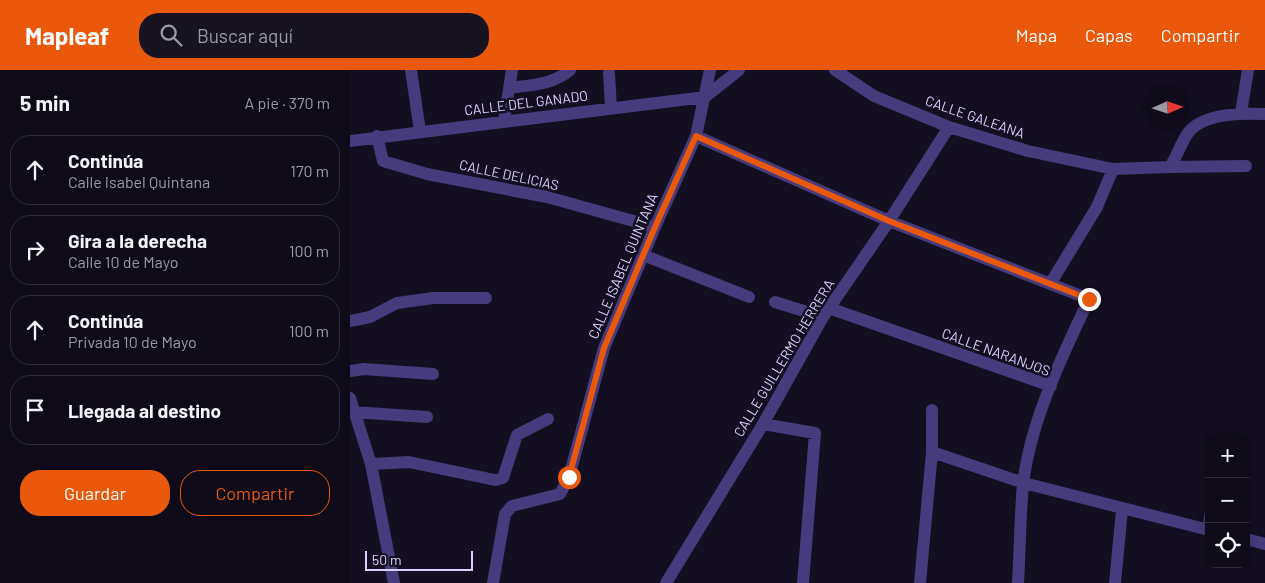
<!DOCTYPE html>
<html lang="es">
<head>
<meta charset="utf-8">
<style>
  body { margin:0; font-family:Barlow,sans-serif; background:#171321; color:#f1f3f6 }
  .controls { position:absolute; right:15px; bottom:15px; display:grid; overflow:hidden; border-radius:10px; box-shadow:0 2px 12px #0003 }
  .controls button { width:45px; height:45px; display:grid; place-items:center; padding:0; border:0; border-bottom:1px solid #2e2b37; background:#0e0a18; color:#f1f3f6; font:25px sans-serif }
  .compass { position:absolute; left:795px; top:15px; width:45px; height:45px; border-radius:50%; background:#0e0a18; box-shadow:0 2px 12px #0003; rotate:87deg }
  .scale { position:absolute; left:15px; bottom:12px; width:108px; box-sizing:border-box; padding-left:5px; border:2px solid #d9cffd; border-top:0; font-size:14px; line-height:18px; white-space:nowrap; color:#d9cffd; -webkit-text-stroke:4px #130e20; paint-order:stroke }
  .stop { position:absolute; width:15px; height:15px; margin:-11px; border:4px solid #ea580c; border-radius:50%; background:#fff }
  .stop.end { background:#ea580c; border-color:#fff; box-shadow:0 1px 5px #0008 }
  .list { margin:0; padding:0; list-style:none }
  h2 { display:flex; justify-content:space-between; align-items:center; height:65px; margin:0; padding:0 20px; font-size:21px }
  h2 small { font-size:16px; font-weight:400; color:#9b9aa2 }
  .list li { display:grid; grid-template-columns:32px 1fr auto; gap:15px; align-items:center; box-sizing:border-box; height:70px; margin:0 10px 10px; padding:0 10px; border:1px solid #2e2b37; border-radius:20px }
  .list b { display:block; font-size:19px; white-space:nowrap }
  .list p { margin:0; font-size:16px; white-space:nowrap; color:#9b9aa2 }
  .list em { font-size:16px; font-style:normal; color:#9b9aa2 }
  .actions { display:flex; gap:10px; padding:15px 20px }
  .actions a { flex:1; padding:11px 0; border:1px solid #ea580c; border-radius:20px; text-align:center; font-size:18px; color:#ea580c }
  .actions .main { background:#ea580c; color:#fff }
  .icon { flex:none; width:28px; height:28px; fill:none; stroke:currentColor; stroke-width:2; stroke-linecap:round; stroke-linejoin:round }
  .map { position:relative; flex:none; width:915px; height:513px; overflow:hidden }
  header { display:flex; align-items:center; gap:30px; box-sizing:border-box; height:70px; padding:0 25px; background:#ea580c; color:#fff }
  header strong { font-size:24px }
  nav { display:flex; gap:28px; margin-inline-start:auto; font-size:18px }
  .search { width:350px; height:45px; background:#171321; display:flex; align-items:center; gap:12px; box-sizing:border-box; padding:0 18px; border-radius:20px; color:#9b9aa2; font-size:19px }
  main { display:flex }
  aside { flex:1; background:#0e0a18 }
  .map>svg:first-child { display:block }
</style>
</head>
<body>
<header>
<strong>Mapleaf</strong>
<div class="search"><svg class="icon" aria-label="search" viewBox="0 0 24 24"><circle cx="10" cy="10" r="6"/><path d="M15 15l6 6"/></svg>Buscar aquí</div>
<nav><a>Mapa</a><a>Capas</a><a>Compartir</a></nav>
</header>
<main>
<aside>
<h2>5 min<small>A pie · 370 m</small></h2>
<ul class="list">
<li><svg class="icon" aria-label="ahead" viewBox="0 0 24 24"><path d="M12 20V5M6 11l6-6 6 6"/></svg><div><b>Continúa</b><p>Calle Isabel Quintana</p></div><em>170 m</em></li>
<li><svg class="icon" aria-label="right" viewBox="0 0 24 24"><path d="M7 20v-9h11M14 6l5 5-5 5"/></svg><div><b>Gira a la derecha</b><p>Calle 10 de Mayo</p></div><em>100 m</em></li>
<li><svg class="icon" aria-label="ahead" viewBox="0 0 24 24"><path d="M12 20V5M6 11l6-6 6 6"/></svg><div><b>Continúa</b><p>Privada 10 de Mayo</p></div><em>100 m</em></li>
<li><svg class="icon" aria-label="arrive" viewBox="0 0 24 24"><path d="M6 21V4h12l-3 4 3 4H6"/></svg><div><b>Llegada al destino</b></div></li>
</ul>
<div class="actions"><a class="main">Guardar</a><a>Compartir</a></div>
</aside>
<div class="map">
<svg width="915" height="513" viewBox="0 0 915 513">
  <rect width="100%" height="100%" fill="#130e20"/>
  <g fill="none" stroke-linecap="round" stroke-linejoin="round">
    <path stroke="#453b7d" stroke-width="8" d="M856,460L859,440"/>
    <path stroke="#453b7d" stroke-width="12" d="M61,0L70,61
      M485,0L524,26L599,57L678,81L763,99L820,97C827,86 831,73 838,63C852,43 894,43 915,44
      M259,3L261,38
      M159,18C180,15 203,15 220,0
      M891,43L898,0
      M154,51L162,0
      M27,66L33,91L77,104L197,127L305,157
      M346,66L539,151L739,229C712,287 681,349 673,414C670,447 670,480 668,513
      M0,71L355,27L389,0
      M820,97L896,96
      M293,185L399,227
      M700,214L747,137L763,99
      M425,232L473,247
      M479,238L701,316
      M0,251L20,247L47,233L83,228H136
      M0,301L14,299L83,304
      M0,328L21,394L44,513
      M3,342L77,347
      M413,354L465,363L453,513
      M582,382L674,413L859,460
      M21,394L59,392L145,410L153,408L167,365L198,349
      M896,469L915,474
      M143,513L155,444L162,436L210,424L219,407L254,278L305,157L346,66L360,0
      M316,513L413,354L473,247L539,151L599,57
      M570,513L582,382V340
      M765,513L772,440"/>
  </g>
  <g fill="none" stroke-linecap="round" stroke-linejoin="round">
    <path stroke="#ea580c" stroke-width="6" d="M219,407L254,278L305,157L346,66L539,151L739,229"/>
  </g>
  <g text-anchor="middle" stroke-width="5" stroke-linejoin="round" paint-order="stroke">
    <g font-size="14" fill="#d9cffd" stroke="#130e20">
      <text transform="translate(176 33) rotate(-7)" y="5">CALLE DEL GANADO</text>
      <text transform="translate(625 47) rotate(19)" y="5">CALLE GALEANA</text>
      <text transform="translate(159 105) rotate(12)" y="5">CALLE DELICIAS</text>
      <text transform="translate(273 196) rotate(-67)" y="5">CALLE ISABEL QUINTANA</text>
      <text transform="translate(646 282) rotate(20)" y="5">CALLE NARANJOS</text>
      <text transform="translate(434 288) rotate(-59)" y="5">CALLE GUILLERMO HERRERA</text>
    </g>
  </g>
</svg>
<div class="controls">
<button>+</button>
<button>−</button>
<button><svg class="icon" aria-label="locate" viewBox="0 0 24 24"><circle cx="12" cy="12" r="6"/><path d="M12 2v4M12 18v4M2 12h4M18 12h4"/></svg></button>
</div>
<svg class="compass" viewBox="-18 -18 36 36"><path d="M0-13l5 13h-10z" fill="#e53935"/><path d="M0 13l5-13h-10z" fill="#9b9aa2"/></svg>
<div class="scale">50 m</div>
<div class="stop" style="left:219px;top:407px"></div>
<div class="stop end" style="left:739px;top:229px"></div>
</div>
</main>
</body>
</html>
